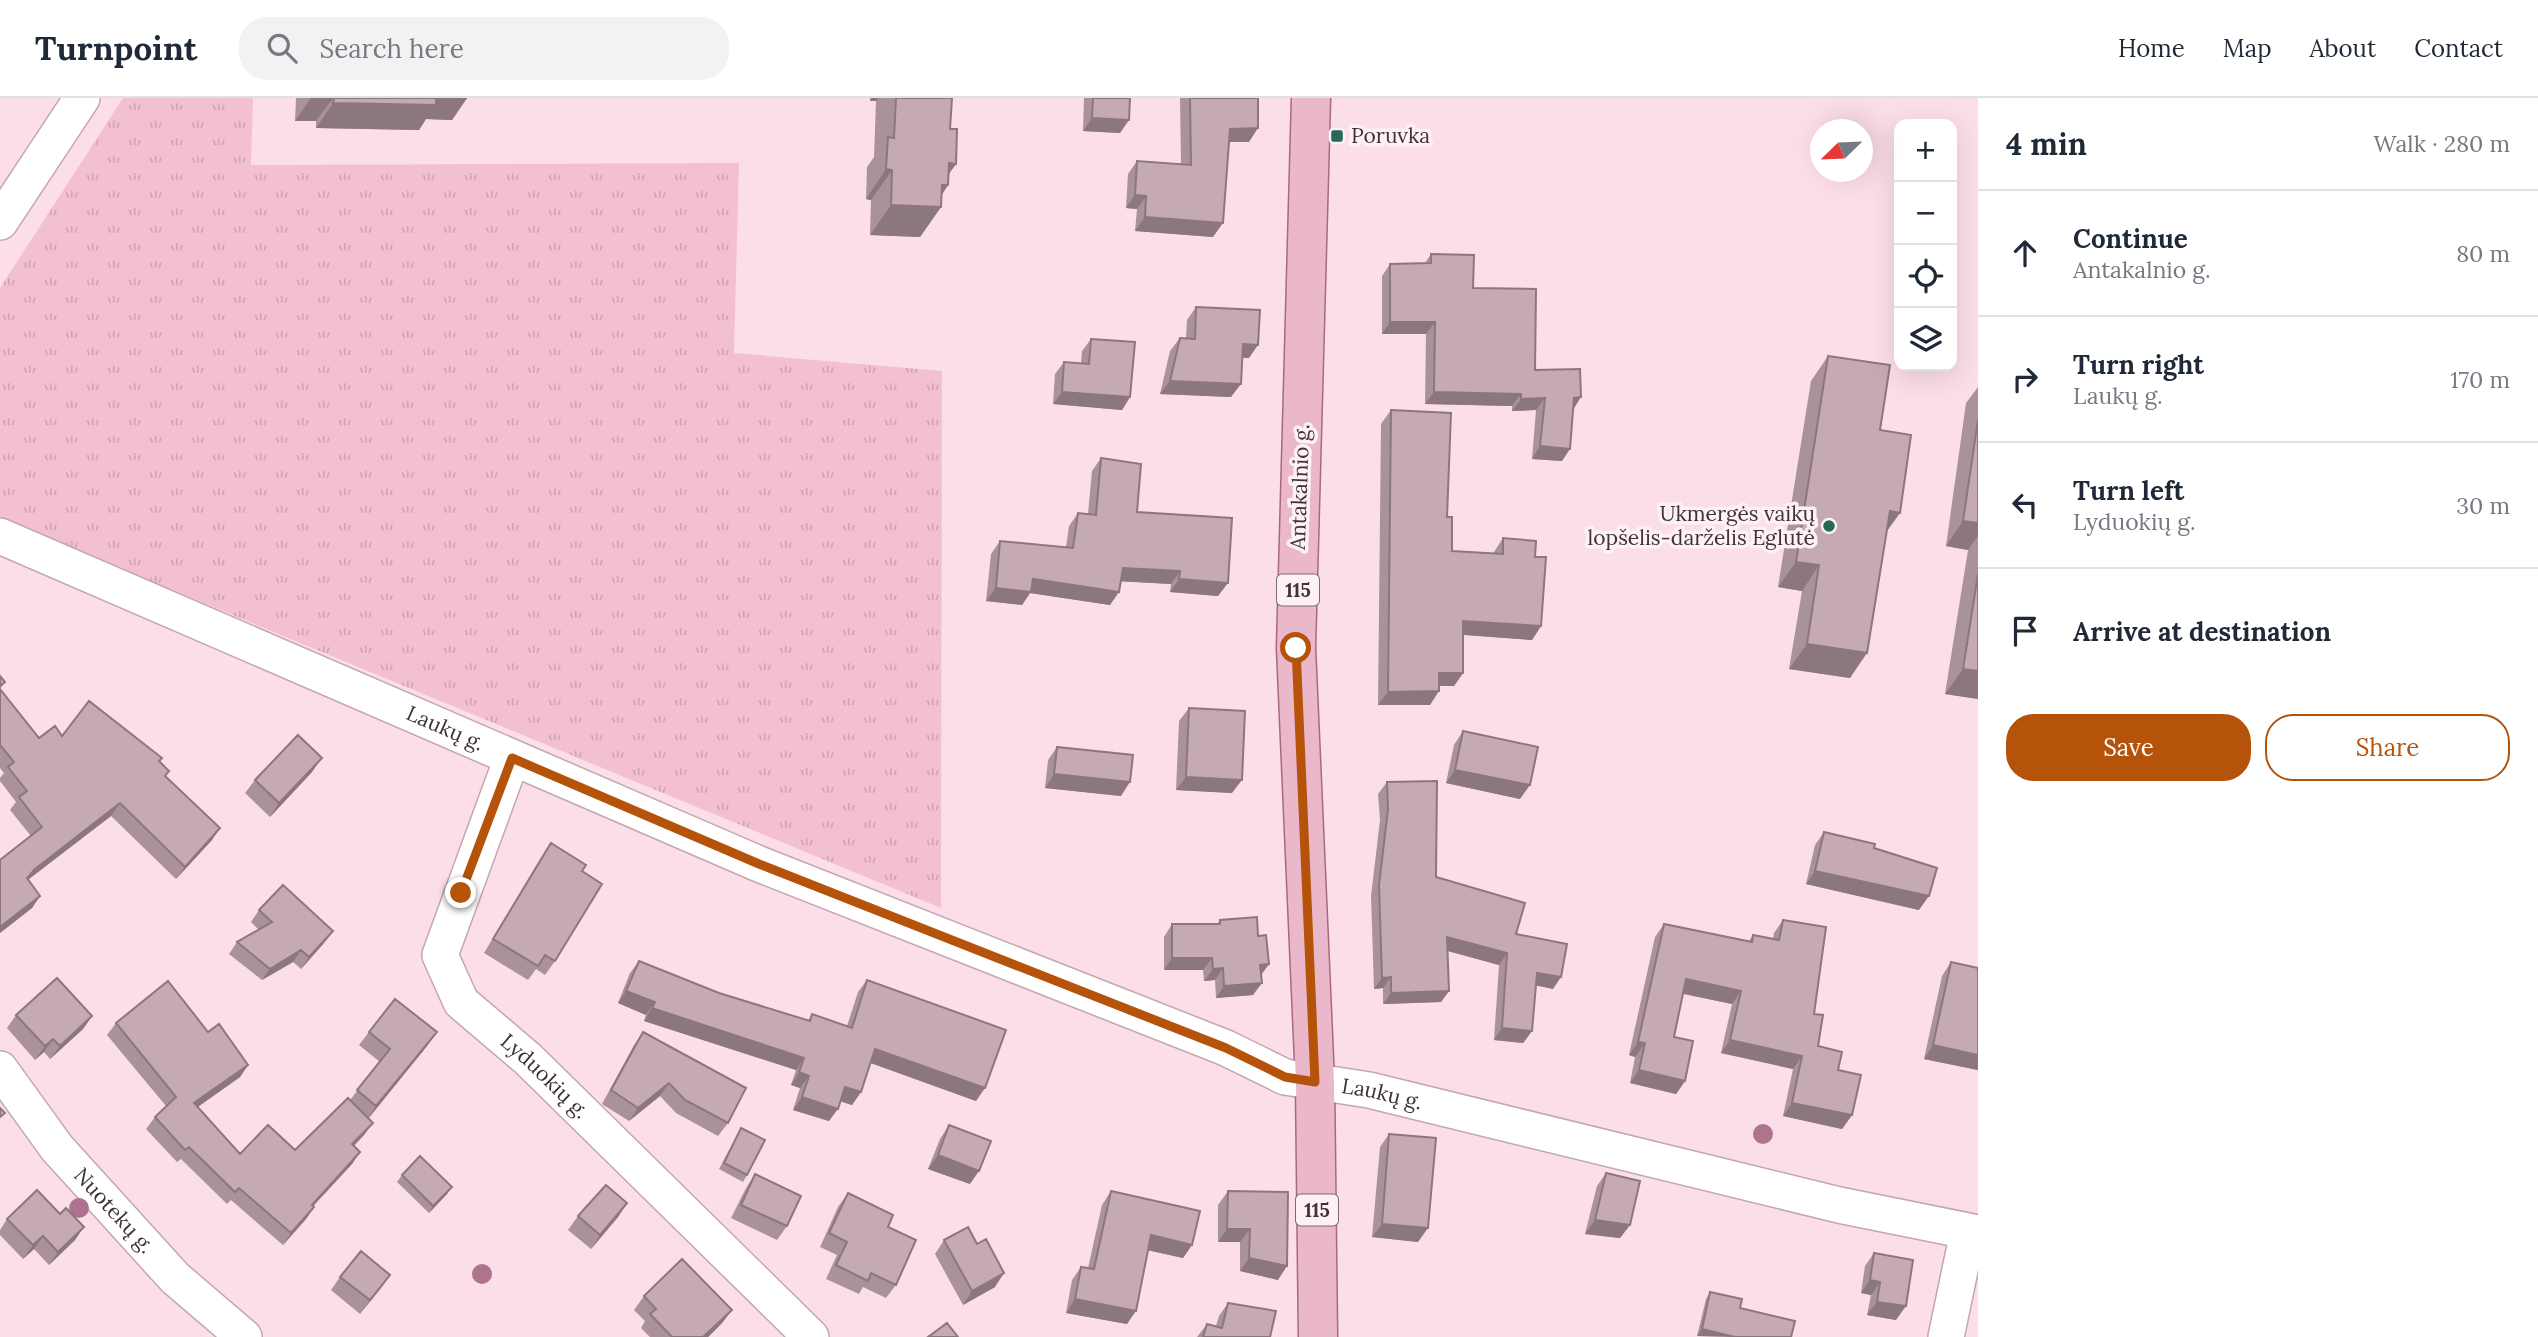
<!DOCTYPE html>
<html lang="en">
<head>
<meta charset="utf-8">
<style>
  body { margin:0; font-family:Lora,serif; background:#f2f2f3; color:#1f2937 }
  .controls { position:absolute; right:21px; top:21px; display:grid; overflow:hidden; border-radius:14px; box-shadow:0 7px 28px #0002 }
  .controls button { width:63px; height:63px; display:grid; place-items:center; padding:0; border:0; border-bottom:2px solid #e0e1e3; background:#fff; color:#1f2937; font:35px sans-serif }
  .compass { position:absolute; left:1810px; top:21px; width:63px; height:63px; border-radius:50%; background:#fff; box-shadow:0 7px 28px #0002; rotate:247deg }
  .stop { position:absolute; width:21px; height:21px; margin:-16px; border:5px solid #b45309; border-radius:50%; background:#fff }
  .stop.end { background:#b45309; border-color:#fff; box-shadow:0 2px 7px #0008 }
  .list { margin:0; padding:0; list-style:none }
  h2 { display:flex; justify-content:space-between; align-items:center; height:91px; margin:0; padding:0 28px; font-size:30px }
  h2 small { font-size:23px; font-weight:400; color:#747a83 }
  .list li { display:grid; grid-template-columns:46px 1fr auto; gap:21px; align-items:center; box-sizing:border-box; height:126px; padding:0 28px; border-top:2px solid #e0e1e3 }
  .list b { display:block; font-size:26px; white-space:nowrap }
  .list p { margin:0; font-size:23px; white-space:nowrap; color:#747a83 }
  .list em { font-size:23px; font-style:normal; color:#747a83 }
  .actions { display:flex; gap:14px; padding:21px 28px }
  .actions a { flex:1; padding:16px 0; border:2px solid #b45309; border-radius:28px; text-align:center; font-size:24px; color:#b45309 }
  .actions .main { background:#b45309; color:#fff }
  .icon { flex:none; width:38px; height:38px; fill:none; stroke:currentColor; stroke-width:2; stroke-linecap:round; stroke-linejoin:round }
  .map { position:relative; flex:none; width:1978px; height:1239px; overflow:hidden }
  header { display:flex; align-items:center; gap:42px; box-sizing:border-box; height:98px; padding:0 35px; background:#fff; border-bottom:2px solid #e0e1e3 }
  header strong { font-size:33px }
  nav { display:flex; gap:38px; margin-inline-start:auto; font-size:24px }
  .search { width:490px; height:63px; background:#f2f2f3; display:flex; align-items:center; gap:18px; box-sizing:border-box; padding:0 24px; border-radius:28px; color:#747a83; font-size:26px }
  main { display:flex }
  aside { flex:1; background:#fff }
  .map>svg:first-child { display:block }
</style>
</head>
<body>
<header>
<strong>Turnpoint</strong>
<div class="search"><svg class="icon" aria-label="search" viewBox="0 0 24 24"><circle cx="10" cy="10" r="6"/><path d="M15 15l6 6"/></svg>Search here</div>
<nav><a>Home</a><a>Map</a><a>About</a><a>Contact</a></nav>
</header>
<main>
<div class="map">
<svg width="1978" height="1239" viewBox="0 0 1978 1239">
  <defs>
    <pattern id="grass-tufts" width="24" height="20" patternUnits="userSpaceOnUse" patternTransform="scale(1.75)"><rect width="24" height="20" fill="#f3c0d2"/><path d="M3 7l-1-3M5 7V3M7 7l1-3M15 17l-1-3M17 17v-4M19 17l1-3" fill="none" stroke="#d1a5b5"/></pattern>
  </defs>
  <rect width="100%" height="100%" fill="#fcdee8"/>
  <path fill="url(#grass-tufts)" d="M123,0H253L251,67L739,65L734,255L942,273L941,810L0,421V190Z"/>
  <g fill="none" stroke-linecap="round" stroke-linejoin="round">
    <defs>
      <g id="minor">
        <path d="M0,124L82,0"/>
        <path id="s1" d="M0,438L759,766L1226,950L1285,979L1369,992L1839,1107L1978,1135"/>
        <path id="s2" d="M512,660L440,857L461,904L528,961L811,1239"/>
        <path id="s3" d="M0,971L57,1050L175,1180L244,1239"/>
        <path d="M1946,1239L1968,1134"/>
      </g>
      <path id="primary" d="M1311,0L1296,550L1315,984L1318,1239"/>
    </defs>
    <use href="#minor" stroke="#c3a7b0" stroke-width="38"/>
    <use href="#primary" stroke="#a66a80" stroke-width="41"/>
    <use href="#minor" stroke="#fff" stroke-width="35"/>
    <use href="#primary" stroke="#ebb7cb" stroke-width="38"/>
  </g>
  <g fill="#b0738e">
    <circle cx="1763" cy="1036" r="10"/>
    <circle cx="79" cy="1110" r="10"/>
    <circle cx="482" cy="1176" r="10"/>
  </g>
  <path fill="#aa929a" d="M296,0H467L452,22L426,21L419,32L316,30V23H295Z
    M870,0H952L950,31L956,66L949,75L948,87L942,97L941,109L920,139L870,137L871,102L866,101L867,69L874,59L876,3H870Z
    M1084,0H1130L1120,35L1083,33Z
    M1180,0H1258L1249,44H1229L1213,139L1135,133L1137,111L1126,110L1128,76L1137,63L1181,66Z
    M1431,156L1473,190L1535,272L1573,311L1562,363L1532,361L1536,312L1512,313V308L1425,306L1426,236H1382V178L1390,166L1425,165Z
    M1196,209L1249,260H1242L1231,299L1160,296L1170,253L1180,240H1186L1187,222Z
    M1091,241L1130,299L1122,312L1053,306L1055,276L1064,264L1081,265L1082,253Z
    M1828,258L1880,332L1850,580L1789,571L1802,493L1778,489L1811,283Z
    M1978,289V601L1945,596L1968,452L1946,448L1966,305Z
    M1391,312L1447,419L1452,453L1494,456V454L1503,440L1535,459L1541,528L1532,542L1463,537V575L1454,588H1439L1430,607H1378L1381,326Z
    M1101,360L1137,414L1218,498L1170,494L1171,486L1121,483L1110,507L1030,495L1022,507L986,503L991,456L1000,443L1066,449L1069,428L1078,415L1088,416L1092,373Z
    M0,578L5,584L0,591L39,640L62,638L160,664L165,679L212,742L176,781L111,718L28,782L40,798L32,810L0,835L31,738L10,712L16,704L0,683V680L4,675L0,670Z
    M1189,610L1232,695L1176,692L1179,623Z
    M1463,633L1520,701L1446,685L1454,647Z
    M1057,649L1121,698L1045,690L1048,662Z
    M312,674L270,719L245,695L255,682Z
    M1387,684L1436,779L1516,836L1553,891L1536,887L1532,933L1523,945L1494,942L1499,867L1447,853L1449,893L1441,904L1383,906V890L1374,891L1371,798L1380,722L1378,696Z
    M1824,734L1874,750L1919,812L1806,786L1815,747Z
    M551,745L582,773L555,863L545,877L536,871L528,882L484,855L542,758Z
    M259,812L324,845L301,871L293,864L262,882L229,856L237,844L259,832L251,824Z
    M1220,822L1258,838L1269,866L1261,877L1253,897L1216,900L1215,882L1204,883L1203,872H1164V839L1172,826H1217Z
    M1783,822L1814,916L1818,948L1838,972L1852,1017L1842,1031L1783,1018L1793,971L1721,955L1732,906L1683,896L1674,939L1685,983L1676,996L1630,985L1635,959L1629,957L1655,839L1664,826L1749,843L1753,837L1773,841L1774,835Z
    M639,863L719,895L808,923L812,916L847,928L858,894L867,882L976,1003L870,965L861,994L852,1007L840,1003L829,1023L793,1012L800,990L791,987L796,972L644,923L646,917L618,905L630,875Z
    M1951,864L1978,972L1924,961L1942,878Z
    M16,917L92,918L83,931L50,961L44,954L35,962L7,930Z
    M116,925L208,934L248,967L240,979L198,1009L240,1056L295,1052L350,1002L380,964L359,947L369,934L427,948L368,1021L364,1037L354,1048L360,1054L352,1066L313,1108L314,1109L306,1121L283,1147L231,1102L227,1106L181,1061L177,1064L146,1031L155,1019L166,1008L107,937Z
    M643,934L728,1025L718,1038L676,1015L660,998L629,1023L602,1006L634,947Z
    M949,1027L970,1086L928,1071L940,1041Z
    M741,1030L747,1077L743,1084L719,1071L737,1037Z
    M1389,1036L1418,1144L1372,1139L1380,1049Z
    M1606,1075L1630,1127L1620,1140L1585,1136L1597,1088Z
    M755,1076L787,1128L777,1142L731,1120L746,1090Z
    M402,1077L447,1096L429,1115L397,1084Z
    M1111,1093L1192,1147L1183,1160L1148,1152L1127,1226L1066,1215L1072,1182L1081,1169L1088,1170L1102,1107Z
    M1228,1093L1278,1182L1240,1173V1144H1218V1107Z
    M848,1095L888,1129L896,1187L886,1200L863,1189L859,1196L826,1181L837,1157L820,1149L838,1109Z
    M627,1105L618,1119L591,1151L568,1132L578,1118Z
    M7,1121L75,1142L49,1167L34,1151L23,1161L0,1137V1132Z
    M944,1142L977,1146L995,1189L963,1207L935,1156Z
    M1874,1155L1896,1222L1867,1217L1871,1197L1861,1195L1865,1168Z
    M390,1177L360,1216L331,1192L340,1179Z
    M1710,1194L1740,1210L1791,1239L1697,1238L1706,1201Z
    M644,1198L732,1212L722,1225L708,1239H650L641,1230L645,1223L634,1212Z
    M1228,1205L1270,1239H1197L1207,1226L1216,1228L1219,1218Z"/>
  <path fill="#8b777d" d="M311,0H333L316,23H295Z
    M434,0H467L452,22L426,21L419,32L316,30L333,5Z
    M872,0H878L876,3H870Z
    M1092,20L1129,22L1120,35L1083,33Z
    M1258,30L1249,44H1221L1230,31Z
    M949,65L956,66L935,95Z
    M886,71L892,72L871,102L866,101Z
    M942,87H948L933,109H941L920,139L870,137L891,107Z
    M1135,97L1146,98L1137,111L1126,110Z
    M1145,119L1223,125L1213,139L1135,133Z
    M1390,224H1435L1426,236H1382Z
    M1243,246L1258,247L1249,260L1233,259Z
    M1170,283L1241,286L1231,299L1160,296Z
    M1062,294L1130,299L1122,312L1053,306Z
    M1434,294L1521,296L1512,308L1425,306Z
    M1581,299L1573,312L1574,300Z
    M1545,300L1536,312L1512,313L1521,301Z
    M1540,348L1570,351L1562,363L1532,361Z
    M1890,413L1900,415L1882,440Z
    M1963,423L1978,425V438L1968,452L1946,448Z
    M1796,464L1819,467L1802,493L1778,489Z
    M1123,470L1180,473L1171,486L1114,483Z
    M1033,481L1119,494L1110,507L1030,495L1022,507L986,503L996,490Z
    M1179,481L1228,485L1218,498L1170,494Z
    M1463,523L1541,528L1532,542L1453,536Z
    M1807,546L1867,555L1850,580L1789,571Z
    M1963,571L1978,573V601L1945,596Z
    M1439,575H1463L1454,588H1430Z
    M1439,593L1430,607H1378L1388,594Z
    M322,660L312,674L270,719L279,705Z
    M1455,672L1530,687L1520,701L1446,685Z
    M1054,676L1130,684L1121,698L1045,690Z
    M1186,679L1242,682L1232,695L1176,692Z
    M120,705L111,718L26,783L27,780L35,771Z
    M220,730L212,742L176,781L185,769Z
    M1815,773L1929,798L1919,812L1806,786Z
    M40,798L32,810L0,835V829Z
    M333,833L324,845L301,871L309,859Z
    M1447,839L1507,855L1499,867L1438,850Z
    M301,852L293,864L262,882L270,871Z
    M1172,860H1212L1203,872H1164Z
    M1269,866L1260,878V867Z
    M1223,870L1215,882L1204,883L1213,871Z
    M1537,875L1561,879L1553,891L1529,886Z
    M1391,879L1383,890L1374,891L1382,880Z
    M1686,881L1741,893L1732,906L1676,894Z
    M1262,885L1253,897L1216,900L1224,888Z
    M626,893L655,904L646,917L618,905Z
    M1449,893L1441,904L1383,906L1391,895Z
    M652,910L804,960L796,972L644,923Z
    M92,918L83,931L50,961L60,948Z
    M1502,930L1532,933L1523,945L1494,942Z
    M437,934L427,948L367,1022L376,1008Z
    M53,941L44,954L35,962L45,948Z
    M1730,942L1802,958L1793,971L1721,955Z
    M1638,944L1645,945L1635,959L1629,957Z
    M1933,947L1978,957V972L1924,961Z
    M875,951L985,990L976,1003L866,963Z
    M248,967L240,979L186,1017L194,1005Z
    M1639,972L1685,983L1676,996L1630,985Z
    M799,974L809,978L800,990L791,987Z
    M669,985L660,998L629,1023L638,1010Z
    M845,989L861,994L852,1007L836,1002Z
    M802,999L838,1011L829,1023L793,1012Z
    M1792,1005L1852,1017L1842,1031L1783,1018Z
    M373,1025L364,1037L343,1058L352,1046Z
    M360,1054L352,1066L303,1119L312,1107Z
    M938,1057L979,1073L970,1086L928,1071Z
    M452,1089L447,1096L429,1115L433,1108Z
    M627,1105L618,1119L591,1151L600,1137Z
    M314,1109L306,1121L283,1147L291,1135Z
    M1595,1122L1630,1127L1620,1140L1585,1136Z
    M1382,1126L1428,1130L1418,1144L1372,1139Z
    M84,1129L75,1142L49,1167L58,1154Z
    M1227,1131H1250L1240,1144H1218Z
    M1151,1137L1192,1147L1183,1160L1142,1151Z
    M43,1138L34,1151L23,1161L33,1147Z
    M1249,1160L1287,1168L1278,1182L1240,1173Z
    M1004,1175L995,1189L963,1207L972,1193Z
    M390,1177L381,1190L360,1216L370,1202Z
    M1870,1182L1880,1184L1871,1197L1861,1195Z
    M1075,1201L1136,1213L1127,1226L1066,1215Z
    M1877,1204L1906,1208L1896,1222L1867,1217Z
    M732,1212L722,1225L708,1239H703Z
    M1702,1231L1735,1239L1697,1238Z"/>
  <path fill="#c6aab3" stroke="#8b777d" stroke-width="2" d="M334,0H436V7L333,5Z
    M896,0H952L950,31H957L956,66L949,65L948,87H942L941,109L891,107L892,72L886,71L888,39L894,40Z
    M1093,0H1130L1129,22L1092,20Z
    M1190,0H1258V30L1230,31L1223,125L1145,119L1146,98L1135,97L1137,63L1191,67Z
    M1431,156L1474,157L1473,190L1536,191L1535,272L1580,271L1581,299L1574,300L1570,351L1540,348L1545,300L1521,301V296L1434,294L1435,224H1390V166L1431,165Z
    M1196,209L1260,212L1258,247L1243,246L1241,286L1170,283L1180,240L1195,241Z
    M1091,241L1135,244L1130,299L1062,294L1064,264L1089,266Z
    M1828,258L1890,267L1880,332L1911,337L1900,415L1890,413L1867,555L1807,546L1819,467L1796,464Z
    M1391,312L1451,315L1447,419H1452V453L1503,456V440L1536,443L1535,459H1546L1541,528L1463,523V575H1439V593L1388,594Z
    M1978,322V425L1963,423Z
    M1101,360L1141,366L1137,414L1232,420L1228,485L1179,481L1180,473L1123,470L1119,494L1033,481L1031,494L996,490L1000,443L1073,450L1078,415L1096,417Z
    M1978,476V573L1963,571Z
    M0,578L5,584L0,588Z
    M0,591L39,640L55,628L62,638L89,603L162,660L159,663L169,673L165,678L220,730L185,769L120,705L35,771L27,780L40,798L0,829V762L42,729L19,699L27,693L8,669L14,664L0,647Z
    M1189,610L1245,613L1242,682L1186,679Z
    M1463,633L1538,649L1530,687L1455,672Z
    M298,637L322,660L279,705L255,682Z
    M1057,649L1133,657L1130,684L1054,676Z
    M1437,683L1436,779L1525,805L1516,836L1567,846L1561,879L1537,875L1532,933L1502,930L1507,855L1447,839L1449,893L1391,895V879L1382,880L1379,787L1388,711L1387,684Z
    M1824,734L1875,746L1874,750L1937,770L1929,798L1815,773Z
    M551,745L586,767L582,773L602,786L555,863L545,857L538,868L493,841Z
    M283,787L333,833L309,859L301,852L270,871L237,844L272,824L259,812Z
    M1257,819L1258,838L1266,837L1269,866L1260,867L1262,885L1224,888L1223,870L1213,871L1212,860H1172V826H1220V822Z
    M1783,822L1826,829L1814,916L1823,917L1818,948L1842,954L1838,972L1861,977L1852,1017L1792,1005L1802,958L1730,942L1741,893L1686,881L1674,939L1693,943L1685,983L1639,972L1645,945L1638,944L1664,826L1752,844L1753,837L1779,842Z
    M639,863L719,895L810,923L812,916L852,930L867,882L1006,932L985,990L875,951L861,994L845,989L838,1011L802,999L809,978L799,974L804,960L652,910L655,904L626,893Z
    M1951,864L1978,870V957L1933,947Z
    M57,880L92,918L60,948L53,941L45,948L16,917Z
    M168,883L208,934L219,926L248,967L194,1005L240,1056L268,1027L295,1052L348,1000L373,1025L352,1046L360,1054L312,1107L314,1109L291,1135L239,1090L235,1094L189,1049L185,1052L155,1019L176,999L116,925Z
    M395,901L437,934L376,1008L357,992L390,951L369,934Z
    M643,934L746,990L728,1025L685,1002L669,985L638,1010L611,992Z
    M0,1010L5,1015L0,1019Z
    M949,1027L991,1043L979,1073L938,1057Z
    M741,1030L765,1042L747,1077L724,1065Z
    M1389,1036L1436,1040L1428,1130L1382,1126Z
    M420,1058L452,1089L433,1108L402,1077Z
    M1606,1075L1640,1083L1630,1127L1595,1122Z
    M755,1076L801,1098L787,1128L741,1107Z
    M606,1087L627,1105L600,1137L578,1118Z
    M37,1092L60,1116L66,1110L84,1129L58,1154L43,1138L33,1147L7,1121Z
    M1111,1093L1200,1113L1192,1147L1151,1137L1136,1213L1075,1201L1081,1169L1094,1171Z
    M1228,1093L1288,1094L1287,1168L1249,1160L1250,1131H1227Z
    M848,1095L893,1117L888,1129L916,1142L896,1187L871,1175L868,1183L836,1167L847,1144L829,1135Z
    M968,1129L977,1146L986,1141L1004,1175L972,1193L944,1142Z
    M361,1153L390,1177L370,1202L340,1179Z
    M1874,1155L1913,1162L1906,1208L1877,1204L1880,1184L1870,1182Z
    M682,1161L732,1212L703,1239H672L650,1216L656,1211L644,1198Z
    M1710,1194L1742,1201L1740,1210L1795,1223L1791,1239H1735L1702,1231Z
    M1228,1205L1276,1213L1270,1239H1203L1207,1226L1222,1230Z
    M947,1225L958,1239H928Z"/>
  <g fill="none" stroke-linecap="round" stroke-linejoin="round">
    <path stroke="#b45309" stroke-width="9" d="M461,795L512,660L759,766L1226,950L1285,979L1315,984L1296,550"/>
  </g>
  <g fill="#26695a" stroke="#fdf1f5" stroke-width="2.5">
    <rect x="1330" y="31" width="14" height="14" rx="3.5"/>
    <circle cx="1829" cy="428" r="7"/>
  </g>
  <g text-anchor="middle" stroke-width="7" stroke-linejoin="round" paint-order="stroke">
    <g fill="#fdf1f5" stroke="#786c70" stroke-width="2">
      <rect x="1277" y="476.5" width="42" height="31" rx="5"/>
      <rect x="1296" y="1096.5" width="42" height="31" rx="5"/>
    </g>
    <g font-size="19" font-weight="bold" fill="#3f3337">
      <text x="1298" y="499">115</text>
      <text x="1317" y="1119">115</text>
    </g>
    <g font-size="21" fill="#3f3337" stroke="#fdf1f5" text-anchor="start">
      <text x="1351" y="45">Poruvka</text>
      <text x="1815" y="423" text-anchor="end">Ukmergės vaikų<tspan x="1815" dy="24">lopšelis-darželis Eglutė</tspan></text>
    </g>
    <g font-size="21" fill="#3f3337" stroke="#fdf1f5">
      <text transform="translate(1300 389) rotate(-88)" y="7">Antakalnio g.</text>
      <text dy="7" stroke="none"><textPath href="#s1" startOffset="485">Laukų g.</textPath></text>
      <text dy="7" stroke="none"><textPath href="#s2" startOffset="373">Lyduokių g.</textPath></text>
      <text dy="7" stroke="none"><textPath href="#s1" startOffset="1493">Laukų g.</textPath></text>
      <text dy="7" stroke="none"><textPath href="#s3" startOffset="182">Nuotekų g.</textPath></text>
    </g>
  </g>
</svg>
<div class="controls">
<button>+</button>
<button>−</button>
<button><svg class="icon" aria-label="locate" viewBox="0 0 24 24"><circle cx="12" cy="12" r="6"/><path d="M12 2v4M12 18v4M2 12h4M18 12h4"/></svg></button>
<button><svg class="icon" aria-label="layers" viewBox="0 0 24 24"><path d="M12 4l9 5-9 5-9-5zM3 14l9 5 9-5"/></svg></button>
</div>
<svg class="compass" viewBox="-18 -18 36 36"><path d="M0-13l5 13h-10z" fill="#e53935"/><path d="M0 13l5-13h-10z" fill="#747a83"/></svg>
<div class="stop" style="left:1296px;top:550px"></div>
<div class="stop end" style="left:461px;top:795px"></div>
</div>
<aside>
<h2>4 min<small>Walk · 280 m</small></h2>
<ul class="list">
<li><svg class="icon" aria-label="ahead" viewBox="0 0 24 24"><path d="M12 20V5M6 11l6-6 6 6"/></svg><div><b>Continue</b><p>Antakalnio g.</p></div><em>80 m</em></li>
<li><svg class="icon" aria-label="right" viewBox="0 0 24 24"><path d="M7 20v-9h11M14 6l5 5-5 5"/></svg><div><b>Turn right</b><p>Laukų g.</p></div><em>170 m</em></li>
<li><svg class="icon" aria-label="left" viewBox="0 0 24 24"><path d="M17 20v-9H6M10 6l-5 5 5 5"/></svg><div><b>Turn left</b><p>Lyduokių g.</p></div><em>30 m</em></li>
<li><svg class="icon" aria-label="arrive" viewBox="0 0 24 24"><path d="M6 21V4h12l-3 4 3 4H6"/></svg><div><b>Arrive at destination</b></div></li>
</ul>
<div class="actions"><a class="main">Save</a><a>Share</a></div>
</aside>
</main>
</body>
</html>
